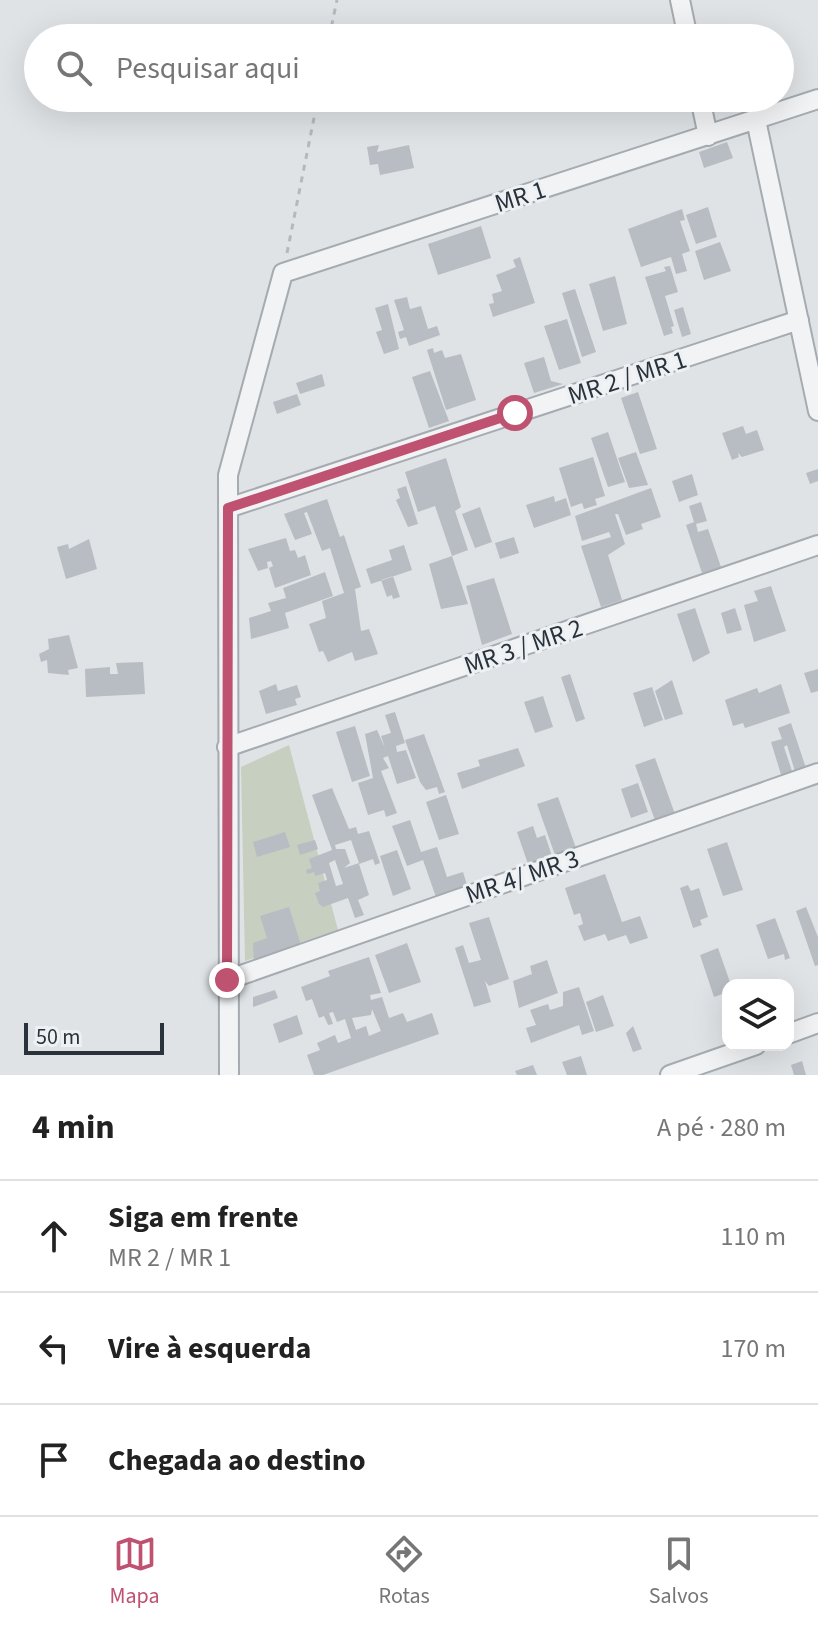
<!DOCTYPE html>
<html lang="pt">
<head>
<meta charset="utf-8">
<style>
  body { margin:0; font-family:"Source Sans 3",sans-serif; background:#f2f2f2; color:#222 }
  .controls { position:absolute; right:24px; bottom:24px; display:grid; overflow:hidden; border-radius:16px; box-shadow:0 8px 32px #0002 }
  .controls button { width:72px; height:72px; display:grid; place-items:center; padding:0; border:0; border-bottom:2px solid #e0e0e0; background:#fff; color:#222; font:40px sans-serif }
  .scale { position:absolute; left:24px; bottom:20px; width:140px; box-sizing:border-box; padding-left:8px; border:4px solid #2a333c; border-top:0; font-size:22px; line-height:28px; white-space:nowrap; color:#2a333c; -webkit-text-stroke:6px #eef1f4; paint-order:stroke }
  .stop { position:absolute; width:24px; height:24px; margin:-18px; border:6px solid #be5270; border-radius:50%; background:#fff }
  .stop.end { background:#be5270; border-color:#fff; box-shadow:0 2px 8px #0008 }
  .list { margin:0; padding:0; list-style:none }
  h2 { display:flex; justify-content:space-between; align-items:center; height:104px; margin:0; padding:0 32px; font-size:34px }
  h2 small { font-size:26px; font-weight:400; color:#767676 }
  .list li { display:grid; grid-template-columns:52px 1fr auto; gap:24px; align-items:center; box-sizing:border-box; height:112px; padding:0 32px; border-top:2px solid #e0e0e0 }
  .list b { display:block; font-size:30px; white-space:nowrap }
  .list p { margin:0; font-size:26px; white-space:nowrap; color:#767676 }
  .list em { font-size:26px; font-style:normal; color:#767676 }
  .icon { flex:none; width:44px; height:44px; fill:none; stroke:currentColor; stroke-width:2; stroke-linecap:round; stroke-linejoin:round }
  .map { position:relative; flex:none; width:818px; height:1075px; overflow:hidden }
  .search { position:absolute; background:#fff; box-shadow:0 8px 32px #0002; left:24px; right:24px; top:24px; height:88px; display:flex; align-items:center; gap:20px; box-sizing:border-box; padding:0 28px; border-radius:44px; color:#767676; font-size:30px }
  .sheet { height:440px; background:#fff }
  nav { display:flex; justify-content:space-around; align-items:center; box-sizing:border-box; height:112px; border-top:2px solid #e0e0e0; background:#fff; font-size:22px; color:#767676 }
  nav a { display:grid; justify-items:center; gap:4px }
  nav .on { color:#be5270 }
  .map>svg:first-child { display:block }
</style>
</head>
<body>
<div class="map">
<svg width="818" height="1075" viewBox="0 0 818 1075">
  <rect width="100%" height="100%" fill="#dfe3e6"/>
  <path fill="#c7cfc1" d="M289,745L338,930L245,961L241,767Z"/>
  <path fill="#b7bdc3" fill-rule="evenodd" d="M727,142L733,158L704,168L699,152Z
    M379,145L377,152L409,145L414,168L380,175L378,164L370,165L367,147Z
    M708,207L717,237L696,244L686,215Z
    M682,209L685,220L680,221L690,251L682,254L687,271L676,274L671,257L641,267L628,229Z
    M481,226L491,258L438,275L428,244Z
    M720,242L731,271L704,280L695,251Z
    M520,257L535,303L493,317L489,304L494,303L492,294L502,291L496,275L516,267L513,260Z
    M670,266L678,292L665,296L674,326L671,327L673,333L664,336L645,277L666,271L664,267Z
    M615,276L627,324L603,331L589,284Z
    M575,289L596,352L582,357L562,293Z
    M407,297L410,309L421,306L428,329L437,326L440,335L409,346L406,337L400,339L398,332L404,330L394,300Z
    M388,304L399,349L384,354L376,332L382,330L375,308Z
    M683,307L691,334L682,337L674,310Z
    M567,319L581,363L559,370L544,326Z
    M433,348L434,353L442,350L445,358L461,354L476,400L446,410L427,350Z
    M544,357L551,381L563,384L534,393L524,363Z
    M430,371L449,421L429,428L412,377Z
    M322,374L325,386L300,394L296,383Z
    M638,392L657,449L640,454L621,398Z
    M297,394L301,405L277,414L273,402Z
    M743,426L746,434L757,430L764,450L742,457L738,453L739,457L732,460L722,433Z
    M608,432L625,482L608,487L591,438Z
    M636,452L648,485L629,488L618,458Z
    M593,457L605,496L595,499L597,505L584,509L582,503L571,507L559,468Z
    M446,458L461,507L455,511L468,550L452,556L435,506L418,512L405,472Z
    M818,469V481L810,484L806,473Z
    M692,474L698,495L679,502L672,481Z
    M406,486L418,524L408,527L396,500L400,498L397,489Z
    M651,488L661,517L641,524L643,529L626,535L618,514H615L625,544L608,555L622,600L601,607L581,546L611,537L609,532L582,541L575,516Z
    M554,496L555,502L566,498L571,515L534,528L526,505Z
    M327,499L340,537L344,535L361,587L355,589L361,631L369,629L378,654L355,661L352,652L328,662L323,651L319,652L309,624L326,618L322,601L344,593L330,548L322,551L307,512L304,513L312,534L295,540L284,514Z
    M701,502L707,521L696,524L698,532L708,529L721,567L702,573L686,525L694,522L689,506Z
    M480,507L492,542L475,548L462,514Z
    M514,537L519,553L500,559L495,543Z
    M286,538L290,551L295,550L298,558L305,555L311,575L275,588L269,568L273,566L271,561L267,562L268,568L258,571L248,549Z
    M89,539L97,569L66,579L57,547L68,544L69,549Z
    M404,545L412,570L371,584L366,569L392,560L389,550Z
    M452,556L468,604L441,609L429,564Z
    M325,572L333,596L285,613L289,628L251,639L249,618L271,611L268,603L286,598L283,588Z
    M393,576L400,597L393,599L392,595L387,597L381,580Z
    M494,578L512,634L482,645L466,586Z
    M771,586L786,631L754,642L744,605L758,601L754,591Z
    M695,608L710,653L693,662L677,614Z
    M735,608L742,630L727,634L721,613Z
    M69,635L78,668L68,670L69,675L48,673L47,660L41,662L39,654L49,649L48,639Z
    M143,662L145,694L86,697L85,669L110,667V674H118L116,663Z
    M818,669V691L811,693L804,673Z
    M570,674L585,719L576,722L561,677Z
    M672,680L683,714L665,720L655,691Z
    M276,684L278,691L297,685L301,697L295,699L297,705L266,714L259,691Z
    M781,684L790,713L745,728L743,723L733,726L725,700L757,688L759,693Z
    M652,687L663,720L644,727L633,693Z
    M543,696L553,727L535,733L524,702Z
    M395,712L405,743L396,746L397,752L406,750L416,778L397,784L388,756L383,758L389,768L381,771L397,813L386,817L384,810L368,815L358,783L373,778L365,734L377,730L385,748L381,736L391,733L385,715Z
    M791,723L807,771L796,775L787,745L784,747L794,777L783,781L771,742L782,739L778,728Z
    M355,726L370,776L352,782L336,732Z
    M424,734L445,792L439,794L437,787L426,790L420,782L405,740Z
    M518,748L525,766L462,789L457,773L480,766L478,760Z
    M655,758L676,817L656,823L635,765Z
    M638,783L648,812L631,818L621,789Z
    M332,788L349,829L356,827L358,834L369,831L380,863L375,865L373,859L359,864L369,895L358,900L364,915L355,918L348,898L323,907L319,904L315,893L320,891L318,883L327,880L325,873L315,876L314,872L307,874L306,870L312,868L309,859L332,850L312,795ZM351,840L359,863L344,868L350,863L345,849H336L335,845ZM335,860L343,884L336,886L329,863Z
    M446,795L459,834L439,840L426,802Z
    M558,797L577,851L556,858L537,804Z
    M410,820L421,852L437,847L447,877L463,872L468,888L437,900L423,860L407,866L392,826Z
    M533,826L537,838L545,835L553,859L529,867L517,832Z
    M285,832L290,847L257,857L253,842Z
    M315,840L318,849L300,855L297,845Z
    M727,842L743,890L723,896L707,849Z
    M397,850L411,889L393,896L380,856Z
    M605,874L622,922L640,916L648,938L630,944L626,935L608,941L605,934L584,941L578,926L583,924L580,913L574,915L565,888Z
    M688,885L691,891L699,888L708,917L700,920L702,925L693,928L680,888Z
    M289,907L302,948L281,955L280,952L274,953L275,957L254,964L253,943L267,938L260,916Z
    M806,907L818,937V965L815,966L796,911Z
    M489,917L509,979L489,986L485,981L491,1002L474,1007L455,948L463,945L469,963L481,960L469,923Z
    M775,918L790,958L785,960L784,954L768,959L756,925Z
    M407,943L421,982L389,993L375,955Z
    M718,948L731,985L728,992L714,997L700,955Z
    M369,957L381,993L370,995L371,1000L382,997L389,1018L403,1013L407,1022L432,1013L439,1034L323,1075H314L307,1055L320,1050L317,1043L335,1035L338,1043L351,1038L345,1019L337,1022L333,1012L329,1013L333,1024L328,1025L324,1016L319,1018L312,999L306,1001L301,987L330,976L328,971ZM372,1009L381,1031L369,1036L366,1026L356,1030L352,1018L371,1015Z
    M547,960L558,993L519,1008L513,981L532,974L530,966Z
    M579,987L594,1031L582,1035L579,1025L531,1043L526,1028L536,1025L530,1010L548,1004L550,1010L563,1006V992Z
    M275,990L278,998L253,1007V997Z
    M603,995L614,1026L596,1032L586,1002Z
    M297,1015L303,1034L279,1043L273,1024Z
    M633,1026L642,1049L633,1052L626,1033Z
    M581,1056L587,1075H567L562,1062Z
    M802,1061L806,1075H794L791,1065Z
    M533,1065L537,1075H517L515,1071Z"/>
  <g fill="none" stroke-linecap="round" stroke-linejoin="round">
    <defs>
      <path id="street" d="M680,0L688,38
        M700,98L708,136
        M756,120L818,411
        M228,508L799,320
        M227,747L818,545
        M227,980L818,773
        M788,1034L818,1023
        M229,1075L228,475L283,273L818,99
        M670,1075L756,1045"/>
    </defs>
    <use href="#street" stroke="#a5abb0" stroke-width="22"/>
    <path stroke="#b5b9be" stroke-width="3" stroke-dasharray="6 6" stroke-linecap="butt" d="M329,38L337,0
      M287,253L318,98"/>
    <use href="#street" stroke="#f1f3f5" stroke-width="18"/>
  </g>
  <g fill="none" stroke-linecap="round" stroke-linejoin="round">
    <path stroke="#be5270" stroke-width="10" d="M227,980L228,508L515,413"/>
  </g>
  <g text-anchor="middle" stroke-width="6" stroke-linejoin="round" paint-order="stroke">
    <g font-size="26" fill="#2a333c" stroke="#eef1f4">
      <text transform="translate(520 196) rotate(-18)" y="9">MR 1</text>
      <text transform="translate(627 377) rotate(-18)" y="9">MR 2 / MR 1</text>
      <text transform="translate(523 646) rotate(-19)" y="9">MR 3 / MR 2</text>
      <text transform="translate(522 876) rotate(-19)" y="9">MR 4/ MR 3</text>
    </g>
  </g>
</svg>
<div class="controls">
<button><svg class="icon" aria-label="layers" viewBox="0 0 24 24"><path d="M12 4l9 5-9 5-9-5zM3 14l9 5 9-5"/></svg></button>
</div>
<div class="scale">50 m</div>
<div class="stop" style="left:515px;top:413px"></div>
<div class="stop end" style="left:227px;top:980px"></div>
<div class="search"><svg class="icon" aria-label="search" viewBox="0 0 24 24"><circle cx="10" cy="10" r="6"/><path d="M15 15l6 6"/></svg>Pesquisar aqui</div>
</div>
<section class="sheet">
<h2>4 min<small>A pé · 280 m</small></h2>
<ul class="list">
<li><svg class="icon" aria-label="ahead" viewBox="0 0 24 24"><path d="M12 20V5M6 11l6-6 6 6"/></svg><div><b>Siga em frente</b><p>MR 2 / MR 1</p></div><em>110 m</em></li>
<li><svg class="icon" aria-label="left" viewBox="0 0 24 24"><path d="M17 20v-9H6M10 6l-5 5 5 5"/></svg><div><b>Vire à esquerda</b></div><em>170 m</em></li>
<li><svg class="icon" aria-label="arrive" viewBox="0 0 24 24"><path d="M6 21V4h12l-3 4 3 4H6"/></svg><div><b>Chegada ao destino</b></div></li>
</ul>
</section>
<nav>
<a class="on"><svg class="icon" aria-label="map" viewBox="0 0 24 24"><path d="M3 6l6-2 6 2 6-2v14l-6 2-6-2-6 2zM9 4v14M15 6v14"/></svg>Mapa</a>
<a><svg class="icon" aria-label="directions" viewBox="0 0 24 24"><path d="M12 3l9 9-9 9-9-9zM9 14v-3h6M13 9l2 2-2 2"/></svg>Rotas</a>
<a><svg class="icon" aria-label="saved" viewBox="0 0 24 24"><path d="M7 4h10v16l-5-4-5 4z"/></svg>Salvos</a>
</nav>
</body>
</html>
